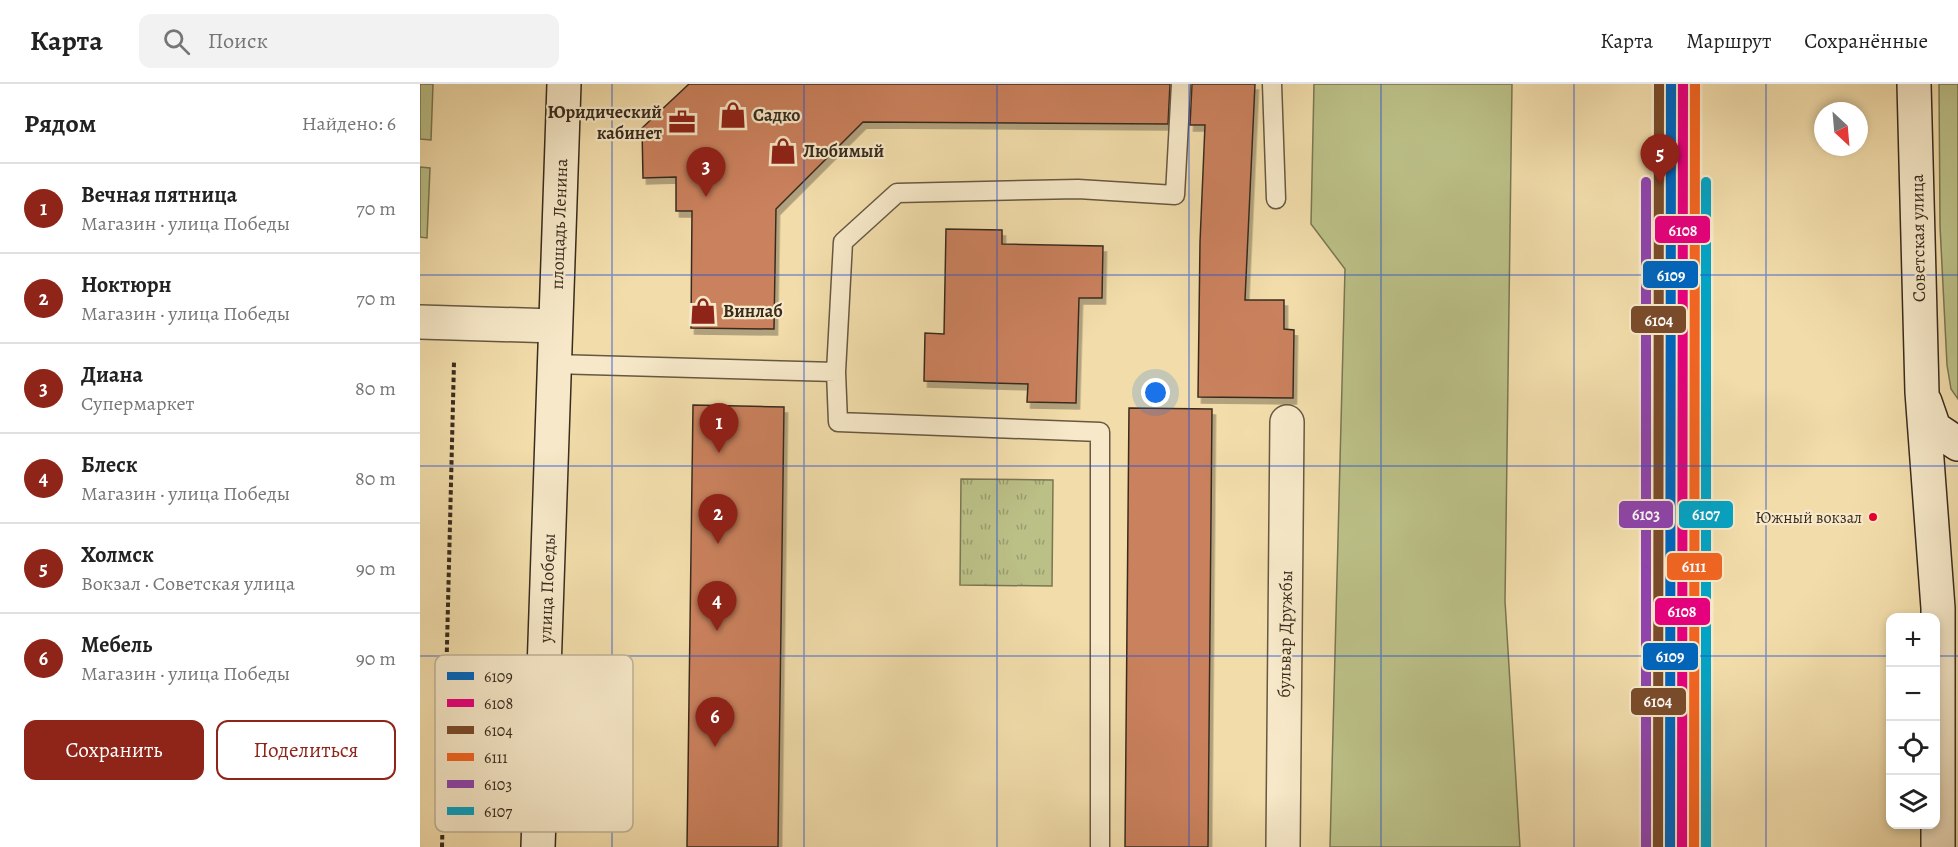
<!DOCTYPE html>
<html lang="ru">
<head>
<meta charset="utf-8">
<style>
  body { margin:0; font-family:Alegreya,serif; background:#f2f2f2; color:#222 }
  .controls { position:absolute; right:18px; bottom:18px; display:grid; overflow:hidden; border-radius:12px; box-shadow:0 3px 9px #0003 }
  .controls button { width:54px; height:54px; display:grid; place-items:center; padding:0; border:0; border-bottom:2px solid #e0e0e0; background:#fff; color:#222; font:30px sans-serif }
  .compass { position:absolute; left:1394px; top:18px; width:54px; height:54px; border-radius:50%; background:#fff; box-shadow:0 3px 9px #0003; rotate:154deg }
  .you { position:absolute; left:736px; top:309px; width:21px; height:21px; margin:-15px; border:4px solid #fff; border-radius:50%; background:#1a73e8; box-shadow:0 0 0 9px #1a73e833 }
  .badge { display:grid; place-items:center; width:39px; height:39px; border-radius:50%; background:#8f2418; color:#fff; font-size:20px; font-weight:700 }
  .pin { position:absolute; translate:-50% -50px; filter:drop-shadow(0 2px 3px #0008) }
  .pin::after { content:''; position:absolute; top:32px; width:21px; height:18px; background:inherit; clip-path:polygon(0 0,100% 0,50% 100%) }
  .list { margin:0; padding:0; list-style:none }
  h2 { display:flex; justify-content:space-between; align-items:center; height:78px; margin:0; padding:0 24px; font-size:26px }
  h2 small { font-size:20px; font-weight:400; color:#767676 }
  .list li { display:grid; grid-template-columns:39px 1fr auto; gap:18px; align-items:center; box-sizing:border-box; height:90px; padding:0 24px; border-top:2px solid #e0e0e0 }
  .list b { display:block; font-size:22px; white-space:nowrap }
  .list p { margin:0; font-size:20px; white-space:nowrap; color:#767676 }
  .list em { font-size:20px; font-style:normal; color:#767676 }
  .actions { display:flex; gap:12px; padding:18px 24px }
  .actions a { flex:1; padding:14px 0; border:2px solid #8f2418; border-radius:12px; text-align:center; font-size:21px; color:#8f2418 }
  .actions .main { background:#8f2418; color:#fff }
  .icon { flex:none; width:33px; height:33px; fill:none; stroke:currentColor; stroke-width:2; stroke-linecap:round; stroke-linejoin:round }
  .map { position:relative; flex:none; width:1538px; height:763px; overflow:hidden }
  header { display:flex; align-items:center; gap:36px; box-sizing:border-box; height:84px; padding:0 30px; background:#fff; border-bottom:2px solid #e0e0e0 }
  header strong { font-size:28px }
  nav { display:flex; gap:33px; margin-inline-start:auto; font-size:21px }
  .search { width:420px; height:54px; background:#f2f2f2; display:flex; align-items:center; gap:15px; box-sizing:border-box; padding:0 21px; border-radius:12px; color:#767676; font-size:22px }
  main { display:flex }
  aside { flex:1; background:#fff }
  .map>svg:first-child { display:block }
</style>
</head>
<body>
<header>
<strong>Карта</strong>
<div class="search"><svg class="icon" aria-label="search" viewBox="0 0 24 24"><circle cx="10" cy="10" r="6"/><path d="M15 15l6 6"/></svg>Поиск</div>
<nav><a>Карта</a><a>Маршрут</a><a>Сохранённые</a></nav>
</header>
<main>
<aside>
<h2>Рядом<small>Найдено: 6</small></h2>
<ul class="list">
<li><span class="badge">1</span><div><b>Вечная пятница</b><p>Магазин · улица Победы</p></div><em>70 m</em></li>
<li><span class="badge">2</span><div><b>Ноктюрн</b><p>Магазин · улица Победы</p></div><em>70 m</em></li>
<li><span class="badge">3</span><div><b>Диана</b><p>Супермаркет</p></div><em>80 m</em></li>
<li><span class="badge">4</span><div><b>Блеск</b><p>Магазин · улица Победы</p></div><em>80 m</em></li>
<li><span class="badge">5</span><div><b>Холмск</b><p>Вокзал · Советская улица</p></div><em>90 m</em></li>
<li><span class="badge">6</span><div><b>Мебель</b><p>Магазин · улица Победы</p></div><em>90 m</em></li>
</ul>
<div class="actions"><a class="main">Сохранить</a><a>Поделиться</a></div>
</aside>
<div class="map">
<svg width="1538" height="763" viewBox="0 0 1538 763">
  <defs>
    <pattern id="park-tufts" width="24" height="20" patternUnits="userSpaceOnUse" patternTransform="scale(1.5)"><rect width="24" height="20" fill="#bbc087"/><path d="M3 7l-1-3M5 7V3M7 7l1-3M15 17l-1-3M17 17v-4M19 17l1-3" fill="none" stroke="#999c6e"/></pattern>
    <filter id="shadow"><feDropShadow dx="3.5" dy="6" stdDeviation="0" flood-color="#0004"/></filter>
  </defs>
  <rect width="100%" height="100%" fill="#f1dcaa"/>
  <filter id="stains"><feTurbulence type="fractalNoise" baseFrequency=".00333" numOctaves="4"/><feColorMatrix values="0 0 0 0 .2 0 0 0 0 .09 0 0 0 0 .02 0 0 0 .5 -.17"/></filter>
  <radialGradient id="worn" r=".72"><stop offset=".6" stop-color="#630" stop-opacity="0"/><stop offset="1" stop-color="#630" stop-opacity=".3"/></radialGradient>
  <path fill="#bbc087" stroke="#7a7653" stroke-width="1.5" d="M0,0H13L11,56L0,55Z
    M894,0H1092L1085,517L1100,763H910L925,185L891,140Z
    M1519,0H1538V315L1531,305L1527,281L1520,142Z
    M0,83L10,84L7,154L0,153Z"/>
  <path fill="url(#park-tufts)" stroke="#7a7653" stroke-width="1.5" d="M541,395L633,396L632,502L540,501Z"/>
  <path fill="#ca815d" stroke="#392c1f" stroke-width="1.5" filter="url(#shadow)" d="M269,0H750L748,40L443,38L356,125L354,245L271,244L272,127H256V93L223,94L222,44Z
    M772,0H835L825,216H864V245L874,246L873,314L778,313L780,158L785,41H770Z
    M526,145L582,146V160L683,162L682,214H659L656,319L607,318L608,300L504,297L505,249L524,250Z
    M273,321L364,323L358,763H267Z
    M709,324L792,325L788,763H705Z"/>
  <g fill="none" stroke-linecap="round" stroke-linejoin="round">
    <defs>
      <path id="lane" d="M852,0L856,115
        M134,280L416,288
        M680,763V348L418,338L416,288L423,158L477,109L658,105L755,111L761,0"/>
      <path id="street" d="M0,238L135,242
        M863,763L867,338"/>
      <path id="secondary" d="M1494,0L1502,308L1518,524V763
        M1505,318L1514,344L1538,360
        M118,763L144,0"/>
    </defs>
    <use href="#lane" stroke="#675842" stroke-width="21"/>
    <use href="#street" stroke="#675842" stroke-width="36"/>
    <use href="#secondary" stroke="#392c1f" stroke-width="36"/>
    <path stroke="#392c1f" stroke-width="4" stroke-dasharray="4.5 3" stroke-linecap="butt" d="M43,654L85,655
      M23,719H41L45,588L26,587
      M22,763L34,278"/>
    <use href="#lane" stroke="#f6e8c8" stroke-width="18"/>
    <use href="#street" stroke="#f6e8c8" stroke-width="33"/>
    <use href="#secondary" stroke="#f6e8c8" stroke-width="33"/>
    <defs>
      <path id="rail-1" d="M1250,763L1251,0"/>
      <path id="rail-2" d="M1262,763L1263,0"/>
      <path id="rail-3" d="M1238,763L1239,0"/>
      <path id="rail-4" d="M1274,763L1275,0"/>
      <path id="rail-5" d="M1226,98V763"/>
      <path id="rail-6" d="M1286,98V763"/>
    </defs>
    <use href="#rail-1" stroke="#f6e8c8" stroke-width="15"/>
    <use href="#rail-2" stroke="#f6e8c8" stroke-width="15"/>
    <use href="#rail-3" stroke="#f6e8c8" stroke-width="15"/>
    <use href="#rail-4" stroke="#f6e8c8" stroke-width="15"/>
    <use href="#rail-5" stroke="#f6e8c8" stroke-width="15"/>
    <use href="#rail-6" stroke="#f6e8c8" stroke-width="15"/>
    <use href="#rail-1" stroke="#0065bd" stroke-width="10"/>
    <use href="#rail-2" stroke="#e5007d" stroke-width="10"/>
    <use href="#rail-3" stroke="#7a4b2a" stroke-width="10"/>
    <use href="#rail-4" stroke="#f26522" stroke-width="10"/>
    <use href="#rail-5" stroke="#8e44ad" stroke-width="10"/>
    <use href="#rail-6" stroke="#03a3c5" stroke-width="10"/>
  </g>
  <path fill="none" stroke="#1d4ed8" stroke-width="1.5" stroke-opacity="0.55" d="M192,0V763M384,0V763M577,0V763M769,0V763M961,0V763M1154,0V763M1346,0V763M0,191H1538M0,382H1538M0,572H1470M1516,572H1538"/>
  <defs>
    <symbol id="shop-bare" viewBox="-9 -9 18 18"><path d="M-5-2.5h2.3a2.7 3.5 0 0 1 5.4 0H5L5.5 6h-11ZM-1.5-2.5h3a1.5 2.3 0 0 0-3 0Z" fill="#8f2418" stroke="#f6e8c8" stroke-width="2.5" paint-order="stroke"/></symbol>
    <symbol id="office-bare" viewBox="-9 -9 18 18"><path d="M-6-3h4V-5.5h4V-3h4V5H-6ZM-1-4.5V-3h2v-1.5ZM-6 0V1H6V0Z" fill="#8f2418" stroke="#f6e8c8" stroke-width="2.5" paint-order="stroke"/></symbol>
  </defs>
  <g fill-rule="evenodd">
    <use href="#shop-bare" x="294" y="12" width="38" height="38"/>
    <use href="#office-bare" x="243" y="19" width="38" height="38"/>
    <use href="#shop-bare" x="344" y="48" width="38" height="38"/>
    <use href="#shop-bare" x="264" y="208" width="38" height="38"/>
  </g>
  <circle fill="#e4002b" stroke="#f6e8c8" stroke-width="2" cx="1453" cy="433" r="5"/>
  <g text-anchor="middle" stroke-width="4.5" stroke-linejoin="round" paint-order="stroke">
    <g font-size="16" fill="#392c1f" stroke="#f6e8c8" text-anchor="end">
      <text x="1442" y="439">Южный вокзал</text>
    </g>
    <g font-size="18" font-weight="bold" fill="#392c1f" stroke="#f6e8c8" text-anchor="start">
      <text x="242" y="34" text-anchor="end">Юридический<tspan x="242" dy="21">кабинет</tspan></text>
      <text x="333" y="37">Садко</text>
      <text x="383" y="73">Любимый</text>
      <text x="303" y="233">Винлаб</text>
    </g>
    <g font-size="18" fill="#392c1f" stroke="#f6e8c8">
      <text transform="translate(139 140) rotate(-88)" y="6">площадь Ленина</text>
      <text transform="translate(1498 154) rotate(-91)" y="6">Советская улица</text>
      <text transform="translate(127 504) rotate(-88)" y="6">улица Победы</text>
      <text transform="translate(865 550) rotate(-89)" y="6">бульвар Дружбы</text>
    </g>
  </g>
  <rect x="15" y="571" width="198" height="177" rx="9" fill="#f6e8c8" stroke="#bdb095" stroke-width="1.5"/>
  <rect x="27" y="588" width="27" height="8" fill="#0065bd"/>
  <rect x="27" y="615" width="27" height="8" fill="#e5007d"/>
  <rect x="27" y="642" width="27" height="8" fill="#7a4b2a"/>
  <rect x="27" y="669" width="27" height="8" fill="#f26522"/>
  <rect x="27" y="696" width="27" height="8" fill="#8e44ad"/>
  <rect x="27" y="723" width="27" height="8" fill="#03a3c5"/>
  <g font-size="16" fill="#392c1f">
    <text x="64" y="598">6109</text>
    <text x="64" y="625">6108</text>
    <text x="64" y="652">6104</text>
    <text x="64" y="679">6111</text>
    <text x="64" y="706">6103</text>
    <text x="64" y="733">6107</text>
  </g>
  <g stroke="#f6e8c8" stroke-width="2">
    <rect x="1234" y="131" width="57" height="29" rx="6" fill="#e5007d"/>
    <rect x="1222" y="176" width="57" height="29" rx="6" fill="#0065bd"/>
    <rect x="1210" y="221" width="57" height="29" rx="6" fill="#7a4b2a"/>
    <rect x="1198" y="416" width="56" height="29" rx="6" fill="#8e44ad"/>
    <rect x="1258" y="416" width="56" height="29" rx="6" fill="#03a3c5"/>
    <rect x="1246" y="468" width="57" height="29" rx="6" fill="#f26522"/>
    <rect x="1234" y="513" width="57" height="29" rx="6" fill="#e5007d"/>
    <rect x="1222" y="558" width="57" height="29" rx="6" fill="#0065bd"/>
    <rect x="1210" y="603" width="57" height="29" rx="6" fill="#7a4b2a"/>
  </g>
  <g font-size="16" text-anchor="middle" font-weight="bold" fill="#fff">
    <text x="1263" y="152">6108</text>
    <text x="1251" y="197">6109</text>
    <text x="1239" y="242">6104</text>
    <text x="1226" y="436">6103</text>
    <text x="1286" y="436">6107</text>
    <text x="1274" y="488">6111</text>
    <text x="1262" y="533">6108</text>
    <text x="1250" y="578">6109</text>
    <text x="1238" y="623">6104</text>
  </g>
  <rect width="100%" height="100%" filter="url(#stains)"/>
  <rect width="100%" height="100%" fill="url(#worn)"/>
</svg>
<div class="controls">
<button>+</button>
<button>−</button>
<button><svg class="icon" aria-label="locate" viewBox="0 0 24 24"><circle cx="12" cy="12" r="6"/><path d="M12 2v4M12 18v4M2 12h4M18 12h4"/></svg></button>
<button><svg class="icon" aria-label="layers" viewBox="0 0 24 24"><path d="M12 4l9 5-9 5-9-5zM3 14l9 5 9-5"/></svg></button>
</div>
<svg class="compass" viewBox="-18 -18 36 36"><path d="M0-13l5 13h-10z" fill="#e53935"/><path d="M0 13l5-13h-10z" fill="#767676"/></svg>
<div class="you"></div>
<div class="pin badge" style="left:299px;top:369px">1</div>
<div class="pin badge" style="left:298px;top:460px">2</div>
<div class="pin badge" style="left:286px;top:113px">3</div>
<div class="pin badge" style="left:297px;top:547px">4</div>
<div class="pin badge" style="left:1240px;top:100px">5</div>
<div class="pin badge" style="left:295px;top:663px">6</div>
</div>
</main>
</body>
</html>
